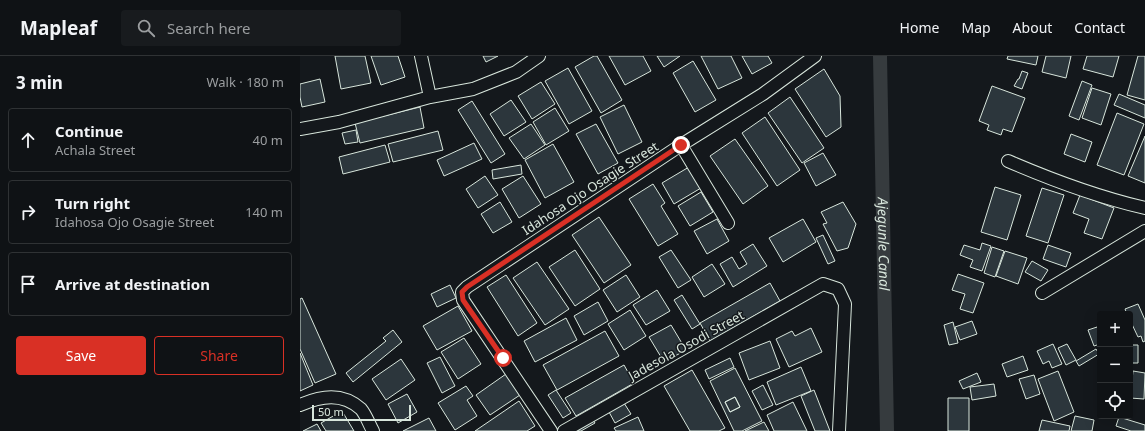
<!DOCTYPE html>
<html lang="en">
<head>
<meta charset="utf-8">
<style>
  body { margin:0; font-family:"Noto Sans",sans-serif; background:#181b1e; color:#f1f3f6 }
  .controls { position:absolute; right:12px; bottom:12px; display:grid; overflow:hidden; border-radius:4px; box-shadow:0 4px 16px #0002 }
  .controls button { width:36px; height:36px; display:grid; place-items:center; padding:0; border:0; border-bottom:1px solid #2f3234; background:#0f1215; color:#f1f3f6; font:20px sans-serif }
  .scale { position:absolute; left:12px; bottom:10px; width:99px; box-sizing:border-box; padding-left:4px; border:2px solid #d8e6dc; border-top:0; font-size:11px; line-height:14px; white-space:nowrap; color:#d8e6dc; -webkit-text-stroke:3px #14181c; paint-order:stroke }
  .stop { position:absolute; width:12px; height:12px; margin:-9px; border:3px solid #d93025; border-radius:50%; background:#fff }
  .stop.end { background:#d93025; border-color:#fff; box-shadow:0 1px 4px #0008 }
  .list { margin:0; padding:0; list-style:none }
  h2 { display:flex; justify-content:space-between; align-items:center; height:52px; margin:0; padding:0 16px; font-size:17px }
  h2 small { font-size:13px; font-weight:400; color:#9b9ea0 }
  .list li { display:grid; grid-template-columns:26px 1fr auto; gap:12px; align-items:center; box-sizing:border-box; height:64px; margin:0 8px 8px; padding:0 8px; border:1px solid #2f3234; border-radius:4px }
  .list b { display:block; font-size:15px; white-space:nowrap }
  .list p { margin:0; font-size:13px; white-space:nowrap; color:#9b9ea0 }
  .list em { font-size:13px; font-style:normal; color:#9b9ea0 }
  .actions { display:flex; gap:8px; padding:12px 16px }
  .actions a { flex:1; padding:9px 0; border:1px solid #d93025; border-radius:4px; text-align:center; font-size:14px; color:#d93025 }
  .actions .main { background:#d93025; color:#fff }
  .icon { flex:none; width:22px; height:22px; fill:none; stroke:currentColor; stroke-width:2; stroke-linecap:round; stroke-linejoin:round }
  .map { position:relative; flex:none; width:845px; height:375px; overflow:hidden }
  header { display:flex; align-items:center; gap:24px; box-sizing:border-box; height:56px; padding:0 20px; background:#0f1215; border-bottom:1px solid #2f3234 }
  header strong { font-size:19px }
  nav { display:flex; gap:22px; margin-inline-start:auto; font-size:14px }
  .search { width:280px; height:36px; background:#181b1e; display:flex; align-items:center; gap:10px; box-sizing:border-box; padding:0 14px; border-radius:4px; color:#9b9ea0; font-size:15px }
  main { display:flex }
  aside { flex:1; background:#0f1215 }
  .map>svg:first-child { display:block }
</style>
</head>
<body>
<header>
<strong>Mapleaf</strong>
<div class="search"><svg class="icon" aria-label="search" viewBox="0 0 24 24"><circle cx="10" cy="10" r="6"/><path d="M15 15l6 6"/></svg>Search here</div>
<nav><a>Home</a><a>Map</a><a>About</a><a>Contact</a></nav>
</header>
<main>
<aside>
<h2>3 min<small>Walk · 180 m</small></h2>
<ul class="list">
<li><svg class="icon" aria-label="ahead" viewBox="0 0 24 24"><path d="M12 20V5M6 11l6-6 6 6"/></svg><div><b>Continue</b><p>Achala Street</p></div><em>40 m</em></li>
<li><svg class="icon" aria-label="right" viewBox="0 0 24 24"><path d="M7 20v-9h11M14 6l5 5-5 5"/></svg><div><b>Turn right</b><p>Idahosa Ojo Osagie Street</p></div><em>140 m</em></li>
<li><svg class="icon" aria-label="arrive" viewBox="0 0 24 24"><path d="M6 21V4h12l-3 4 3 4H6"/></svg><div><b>Arrive at destination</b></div></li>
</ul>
<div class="actions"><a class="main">Save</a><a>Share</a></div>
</aside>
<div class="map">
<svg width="845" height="375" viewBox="0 0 845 375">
  <rect width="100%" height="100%" fill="#14181c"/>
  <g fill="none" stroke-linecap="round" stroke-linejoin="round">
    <path stroke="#363b3e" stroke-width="14" id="s1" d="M580,0L587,375"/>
  </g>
  <path fill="#2c363c" stroke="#d8e6dc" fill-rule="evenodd" d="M35,0H65L71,27L41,33Z
    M71,0H98L105,21L81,29Z
    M183,0H198L186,6Z
    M294,0H297L322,44L301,57L275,11Z
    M309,0H343L351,15L325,29Z
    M357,0H380L364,11Z
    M401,0H431L442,22L418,33Z
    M442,0H468L472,7L452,18Z
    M708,0H738L736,9L707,3Z
    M746,0H771L766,22L742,16Z
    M787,0H819L813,21L783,13Z
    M838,0H845V44L827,39Z
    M393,5L416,44L395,56L373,17Z
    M268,12L292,55L269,68L245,25Z
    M524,13L540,40L541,71L526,81L495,33Z
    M722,15L728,17L722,33L714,30L718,23H719Z
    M20,23L25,46L2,51L0,41V28Z
    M782,25L792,29L779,64L769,60Z
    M241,26L255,48L232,63L218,40Z
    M692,30L725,42L712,76L703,73L701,79L687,74L689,69L679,65Z
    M792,32L811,38L801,69L782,62Z
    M819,38L845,49V62L814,49Z
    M490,41L524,92L502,107L468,57Z
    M211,44L226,66L204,80L190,58Z
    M172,45L205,98L191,107L158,54Z
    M324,49L342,86L318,98L300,61Z
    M120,51L124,72L60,87L55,67Z
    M255,52L269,75L246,89L233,66Z
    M817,57L844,68L824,119L797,109Z
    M465,61L500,114L477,130L442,77Z
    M231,68L245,89L224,103L209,82Z
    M296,68L318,107L298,118L276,78Z
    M56,74L58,86L45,88L42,77Z
    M138,75L143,94L93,106L88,88Z
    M771,78L792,86L785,106L764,98Z
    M845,80V127L828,120Z
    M435,83L468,130L443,148L410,100Z
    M174,87L182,103L144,120L137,104Z
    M253,88L274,126L245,142L225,104Z
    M85,89L90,106L43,118L39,101Z
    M523,97L536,119L516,130L504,107Z
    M221,109L222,118L193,123L192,114Z
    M389,111L401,132L374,148L362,127Z
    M185,120L198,139L178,152L166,133Z
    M223,120L241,148L219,162L202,133Z
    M353,128L365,147L361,150L378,178L358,190L329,143Z
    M695,131L721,139L707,184L681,176Z
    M742,132L764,139L748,187L726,180Z
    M401,136L413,156L390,170L378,150Z
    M780,139L814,152L802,183L784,177L789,163L773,157Z
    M200,146L212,166L193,177L181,158Z
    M543,146L556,168L548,192L537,195L523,168L527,167L521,156Z
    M299,161L331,209L304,227L272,179Z
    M417,163L429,185L407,198L394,175Z
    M503,163L516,186L483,206L469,182Z
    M523,179L535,205L528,208L516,182Z
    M682,187L691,190L682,215L670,211L673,204L660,199L664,189L680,194Z
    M453,188L467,210L433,231L420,208L432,201L439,213L447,208L440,196Z
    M748,189L771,197L766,211L743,203Z
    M692,191L704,195L695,221L684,217Z
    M275,194L300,233L275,250L249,211Z
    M371,194L391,224L378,232L359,201Z
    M705,195L727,202L718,228L696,220Z
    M732,205L748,214L741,225L725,216Z
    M237,206L269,253L245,269L213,222Z
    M412,208L425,228L404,241L392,221Z
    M658,218L684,227L673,257L660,253L665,238L652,234Z
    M206,219L237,267L218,280L187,231Z
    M326,219L340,241L317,256L303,234Z
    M470,227L480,245L410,285L400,267Z
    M150,229L156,242L137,251L131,238Z
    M357,234L370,255L346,269L333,249Z
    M382,239L400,268L392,273L374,244Z
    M2,242L36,318L15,327L0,293V243Z
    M298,246L308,265L284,279L274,260Z
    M838,248L845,264V285L843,286L841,280L838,281L830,264V258H827L825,253Z
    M158,250L172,275L137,294L123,270Z
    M330,254L346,280L324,294L308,268Z
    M266,262L277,284L235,306L224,285Z
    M672,265L677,278L660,284L655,271Z
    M653,266L658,287L649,289L644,269Z
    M371,269L386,294L364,306L349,281Z
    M797,271L800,279V288L794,290L788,274Z
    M511,272L522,296L489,311L476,283L492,275L495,280Z
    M93,274L102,286L53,326L46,317L86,285L83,282Z
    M305,275L319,300L257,334L243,309Z
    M164,282L181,308L158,323L141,296Z
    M470,285L480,312L449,324L439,297Z
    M753,288L762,308L752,312L749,305L743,308L737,295Z
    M767,288L776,304L766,309L758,292Z
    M830,289H838V307H830Z
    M796,293L799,298L779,310L776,305Z
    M0,297L13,329L0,335Z
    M723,300L728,314L707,321L702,308Z
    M140,301L155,330L142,337L127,307Z
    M430,302L434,311L409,323L405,314Z
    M101,303L115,324L86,344L72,323Z
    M324,309L334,327L276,360L265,342Z
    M501,311L511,335L476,349L467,326Z
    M435,312L462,365L442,375H434L410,325ZM435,341L440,351L430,356L425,346Z
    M392,314L425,372L419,375H390L364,330Z
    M758,315L774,356L754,365L738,323Z
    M833,315L845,317L844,343L830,342Z
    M677,317L681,326L663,333L659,325Z
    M206,318L220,339L190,359L176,339Z
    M734,319L740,338L726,343L719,323Z
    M694,328L696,340L672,344L670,331Z
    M463,329L473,349L462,354L452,335Z
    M166,330L173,340L167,344L177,360L155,374L138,347Z
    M256,334L271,357L263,362L248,339Z
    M514,334L530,375H515L501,340Z
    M107,338L117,356L98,367L88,348Z
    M435,341L440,351L430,356L425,346Z
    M648,342H669V375H648Z
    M219,345L235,370L227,375H175Z
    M493,346L507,375H474L467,359Z
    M324,347L331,358L315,367L309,356Z
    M42,355L54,375H26L21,367Z
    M775,360L794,364L792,375H771Z
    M338,361L344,375H316L314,372Z
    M819,361L845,369V375H831L816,370Z
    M129,362L136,375H103Z
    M292,362L295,367L281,375H269Z
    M742,364L770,370L769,375H739Z
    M464,366L469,375H445Z
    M17,368L21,375H3Z"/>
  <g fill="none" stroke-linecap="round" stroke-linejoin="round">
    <defs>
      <path id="street" d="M121,0L130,41
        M0,73L39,66L130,41L173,33L216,16L239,0
        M381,89L428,167
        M708,105C752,124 798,141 845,152
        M742,237L845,175
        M0,349C21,340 42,336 61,353C66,359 69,368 73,375
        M251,375L163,244L162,236L167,231L381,89L463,38L515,0
        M264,375L523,228L538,233L545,248L539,375"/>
    </defs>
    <use href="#street" stroke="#d8e6dc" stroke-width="14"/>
    <use href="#street" stroke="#14181c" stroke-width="12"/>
  </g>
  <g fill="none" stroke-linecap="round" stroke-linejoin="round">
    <path stroke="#d93025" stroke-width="5" d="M203,302L163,244L162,236L167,231L381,89"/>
  </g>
  <g text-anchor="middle" stroke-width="3" stroke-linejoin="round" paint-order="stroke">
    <g font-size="13" fill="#d8e6dc" stroke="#14181c">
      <text transform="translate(290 132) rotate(-33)" y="5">Idahosa Ojo Osagie Street</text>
      <text transform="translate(386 289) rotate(-29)" y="5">Jadesola Osodi Street</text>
    </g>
    <g font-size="14" font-style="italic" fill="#d8e6dc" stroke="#14181c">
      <text dy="5" stroke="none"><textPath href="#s1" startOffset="188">Ajegunle Canal</textPath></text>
    </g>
  </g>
</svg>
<div class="controls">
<button>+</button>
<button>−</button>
<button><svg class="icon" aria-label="locate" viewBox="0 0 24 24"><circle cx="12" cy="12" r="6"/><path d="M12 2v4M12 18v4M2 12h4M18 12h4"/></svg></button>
</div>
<div class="scale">50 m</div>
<div class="stop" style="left:203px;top:302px"></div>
<div class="stop end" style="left:381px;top:89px"></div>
</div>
</main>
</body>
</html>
